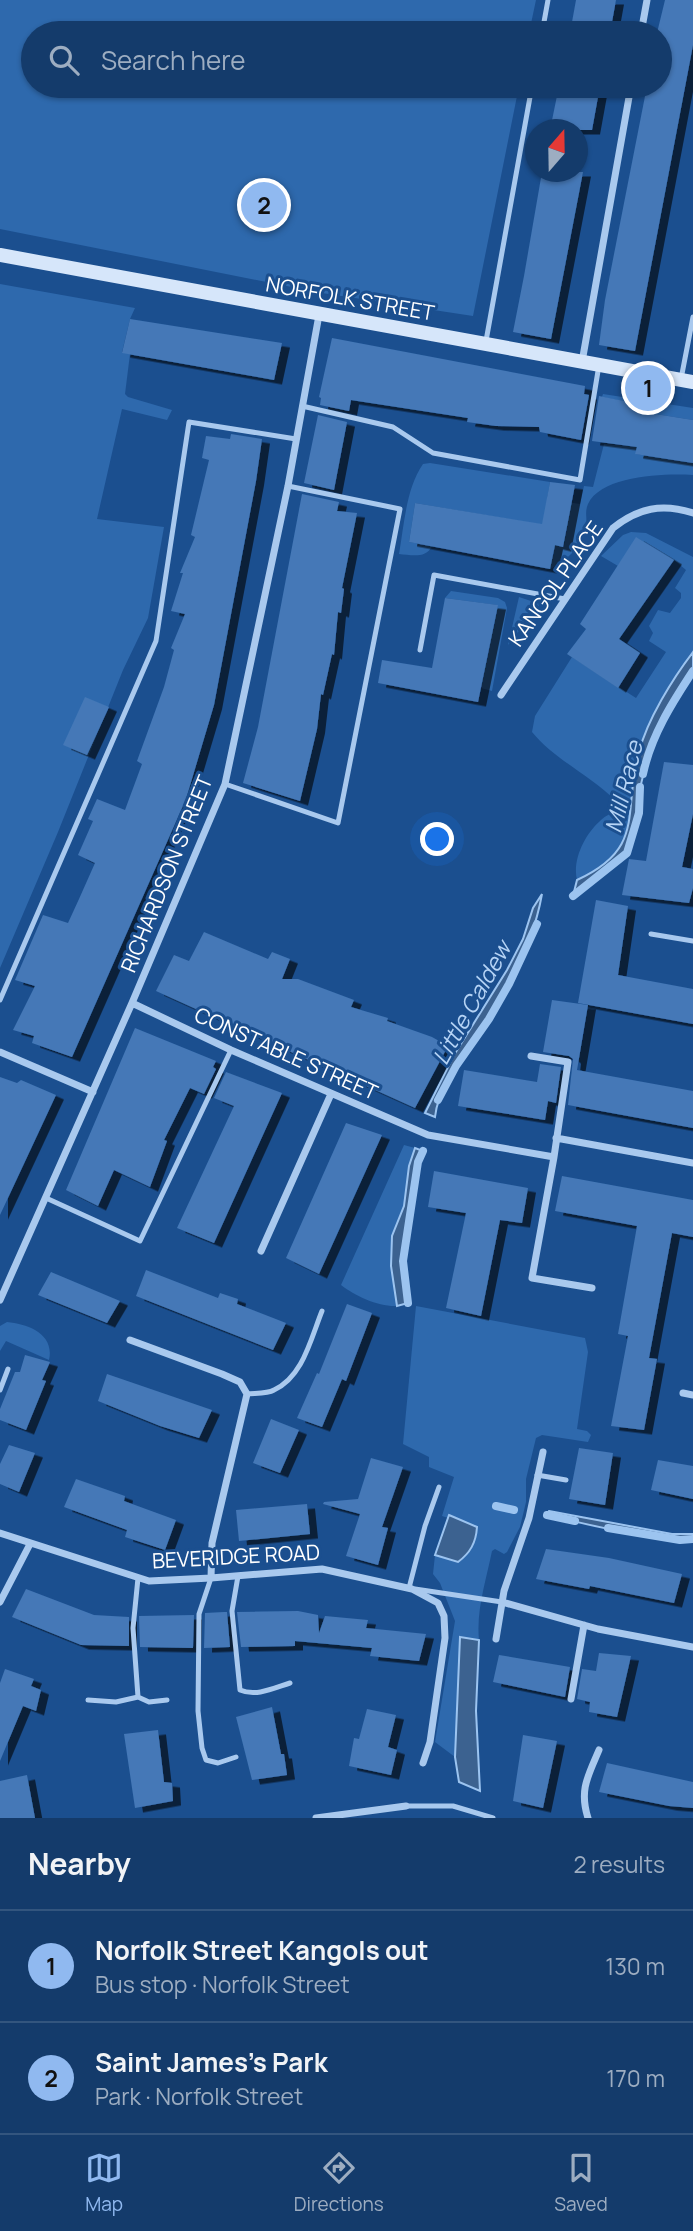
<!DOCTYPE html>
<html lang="en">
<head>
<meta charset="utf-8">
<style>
  body { margin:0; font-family:Manrope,sans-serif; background:#214673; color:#f1f3f6 }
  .compass { position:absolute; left:525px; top:119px; width:63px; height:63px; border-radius:50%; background:#143b6b; box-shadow:0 2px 5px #0004; rotate:20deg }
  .you { position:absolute; left:438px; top:840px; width:24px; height:24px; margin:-18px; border:5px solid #fff; border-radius:50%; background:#1a73e8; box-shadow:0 0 0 10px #1a73e833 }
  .badge { display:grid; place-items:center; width:46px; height:46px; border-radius:50%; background:#90b9f0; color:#111; font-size:23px; font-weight:700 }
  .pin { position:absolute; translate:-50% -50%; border:4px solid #fff; box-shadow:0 2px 7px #0006 }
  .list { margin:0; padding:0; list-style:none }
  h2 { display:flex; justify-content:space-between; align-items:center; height:91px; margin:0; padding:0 28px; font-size:30px }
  h2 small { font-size:23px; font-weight:400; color:#9dadc1 }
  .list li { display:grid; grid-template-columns:46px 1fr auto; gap:21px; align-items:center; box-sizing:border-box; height:112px; padding:0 28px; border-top:2px solid #33557e }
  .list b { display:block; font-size:26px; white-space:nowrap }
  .list p { margin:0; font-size:23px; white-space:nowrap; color:#9dadc1 }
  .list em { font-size:23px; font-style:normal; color:#9dadc1 }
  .icon { flex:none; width:38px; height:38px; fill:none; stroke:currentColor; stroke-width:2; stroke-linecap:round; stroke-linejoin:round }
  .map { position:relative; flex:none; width:693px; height:1818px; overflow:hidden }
  .search { position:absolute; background:#143b6b; box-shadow:0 2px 5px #0004; left:21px; right:21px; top:21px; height:77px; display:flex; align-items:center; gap:18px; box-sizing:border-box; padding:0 24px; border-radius:38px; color:#9dadc1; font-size:26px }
  .sheet { height:315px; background:#143b6b }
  nav { display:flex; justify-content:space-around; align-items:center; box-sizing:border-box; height:98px; border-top:2px solid #33557e; background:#143b6b; font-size:19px; color:#9dadc1 }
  nav a { display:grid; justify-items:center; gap:4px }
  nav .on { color:#90b9f0 }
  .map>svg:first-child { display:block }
</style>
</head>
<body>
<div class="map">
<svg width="693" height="1818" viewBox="0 0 693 1818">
  <defs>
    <filter id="shadow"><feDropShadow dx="8" dy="4.5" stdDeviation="0" flood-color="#0009"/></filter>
  </defs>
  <rect width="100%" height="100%" fill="#1b4f8f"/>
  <path fill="#2e69ad" d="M0,0H536L529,33H33V86H519L473,316L322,293L0,229Z
    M0,284L135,308L130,319L122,352L130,354L125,394L128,397L172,410L167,420L122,409L97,519L164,527L148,618L123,670L58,832L0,968Z
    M603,394L693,408V420L643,412V405L602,397Z
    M604,444L637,447L636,454L693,463V475C667,473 601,475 588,504C584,513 588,521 586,530C583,545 564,563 550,569L555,545L564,546L567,525L556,523L555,527L415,503L409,542L432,546C426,559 411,555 399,554C404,526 406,488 423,464L430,463L550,482L547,499L580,504L584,486L593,487Z
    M631,532L646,533L693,557V652L667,693L639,752L628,830L615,856L602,867L577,880C572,860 585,834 600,821C609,812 614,816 616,801C590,775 555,760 532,732L535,716L572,657L636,698L666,652L649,641L653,633L649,626L658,610L670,613L681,598V593L675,588L686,570L674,560L637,538L618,566L601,556L623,535Z
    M451,591L498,598L505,602L507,608L492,691L481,688L497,605L445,598Z
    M519,597L540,604L508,645Z
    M404,1145L415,1148L409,1166L404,1206L392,1236L391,1266L397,1306C379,1307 355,1296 341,1285Z
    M416,1306L585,1338L588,1352L577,1429L587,1431L591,1435L588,1442L542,1435L536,1438L526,1479V1502L520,1527L507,1552L504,1554L495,1549L492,1551C486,1581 476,1610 479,1640L460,1638L455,1757L435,1742L455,1621L440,1583L433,1574L435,1555L458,1562L448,1515V1518L442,1516L454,1477L429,1467V1457L403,1444Z
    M7,1322C28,1324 55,1334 49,1360L6,1341L0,1351V1326Z"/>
  <path fill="#3c6290" stroke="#9cc4f0" stroke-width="2" d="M693,652V671L666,713L650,748L639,792V813L636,829L627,853L573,896L577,880C647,848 622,812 639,752C647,720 673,678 693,652Z
    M542,894C534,939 512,984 487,1023C468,1052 439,1081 435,1117L425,1113L454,1055L507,970L523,939L533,908Z
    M415,1148L423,1151L418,1162L403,1261L408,1303L397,1306L391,1266L392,1236L404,1206L409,1166Z
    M549,1511L672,1534H693V1539C651,1540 589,1525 547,1515Z
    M449,1515L477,1527C476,1543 470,1553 458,1562L435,1555Z
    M460,1637L479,1640L476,1711L480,1791L459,1782L455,1757Z"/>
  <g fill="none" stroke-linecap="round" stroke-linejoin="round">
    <path stroke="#9cc4f0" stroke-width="8" d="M643,774C651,736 672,703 693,671
      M573,896L627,853L639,813L640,787
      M438,1100L456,1066L489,1019L509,984L537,924
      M408,1303L403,1261L418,1162L423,1151
      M496,1506L514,1510
      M547,1515L575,1521
      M608,1528L680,1540L693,1539"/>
  </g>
  <path fill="#4478b7" filter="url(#shadow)" d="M576,0H616L610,33H570Z
    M665,0H693V45L635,351L599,345L605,300L647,86H660V33H657Z
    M559,86H600L592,130H550Z
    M542,172H583L551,339L513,332L524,276Z
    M130,319L282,343L274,380L122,353Z
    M332,338L585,386L584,394L589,395L581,440L540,432L539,427L496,426L467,422L468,418L351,400L349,411L320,405L321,398L319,397Z
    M599,396L644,405L643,412L693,420V463L635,454L637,447L592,441Z
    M318,415L347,422L334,490L304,483Z
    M231,434L262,439L256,481L214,705L186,799L72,1057L32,1043L34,1036L13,1030L35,986L15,980L43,915L68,923L79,899L95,863L78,855L93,821L88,819L97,799L125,810L142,764L137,761L164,687L174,650L171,648L185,614L171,611L183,573H180L195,537L191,535L209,460L202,458L206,436L230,439Z
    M550,482L575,485L563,547L555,545L550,569L409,542L415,503L542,524Z
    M302,494L339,502L337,511L357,513L342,588L344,589L341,613L338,612L334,655L332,654L323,695L321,694L317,729L300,801L243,783L258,727Z
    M636,537L674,560L619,639L640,653L618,688L567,654L586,629L580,624Z
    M445,598L498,605L478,702L378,683L382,660L432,668Z
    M85,697L109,707L87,755L63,745Z
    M664,762L693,765V814L682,867L693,869V888L689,903L622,895L629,859L646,861Z
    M596,900L628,906L618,975L693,989V1024L578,1003Z
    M204,932L268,959L272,952L290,959L282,979H298L354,1000L351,1007L388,1018L387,1021L432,1037L448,1046L415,1108L156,991L174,955L189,961Z
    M552,1000L588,1005L577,1070L693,1091V1128L568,1105L573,1059L569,1056L543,1052Z
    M135,1028L216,1061L213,1067L216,1069L204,1094L190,1088L164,1140L167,1141L150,1187L114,1170L98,1206L66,1190Z
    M540,1064L561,1067L556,1103L548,1101L545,1120L458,1106L464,1070L537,1082Z
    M226,1072L282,1093L214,1243L177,1228L234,1106L214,1098Z
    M0,1077L17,1083L21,1080L56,1095L0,1215Z
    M346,1123L382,1135L319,1274L286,1258Z
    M434,1171L528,1188L522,1223L500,1220L481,1316L446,1308L466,1213L428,1207Z
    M562,1176L693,1200V1237L672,1233L649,1358L657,1359L644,1430L611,1426L628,1336L618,1334L637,1226L555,1211Z
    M146,1270L218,1298L220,1293L238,1299L237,1304L286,1323L273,1350L136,1296Z
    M51,1272L120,1301L107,1323L38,1295Z
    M347,1304L372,1313L346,1381L342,1379L322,1427L297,1418L317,1373L319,1374Z
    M25,1355L50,1362L42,1380L46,1381L26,1430L0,1420V1409L15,1372H20Z
    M107,1374L212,1410L199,1438L160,1426L98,1401Z
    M271,1419L299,1430L280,1473L253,1463Z
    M9,1445L35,1453L19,1492L0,1484V1464Z
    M579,1448L613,1453L605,1505L569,1499Z
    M371,1458L403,1467L382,1527L388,1528L378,1565L346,1556L360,1514L323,1504L324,1502L358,1499Z
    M658,1460L693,1466V1499L651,1490Z
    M76,1479L125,1496L124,1501L176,1520L165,1550L125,1537L127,1530L64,1507Z
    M307,1504L310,1534L239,1541L236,1510Z
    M546,1549L609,1558L682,1574L674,1603L590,1586L589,1589L536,1579Z
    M26,1589L94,1615L129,1617V1646L81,1645L12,1617Z
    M298,1611L318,1615L319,1633L325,1616L368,1620L366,1628L426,1634L419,1661L370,1656L372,1648L295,1641V1646L241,1647L237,1612Z
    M224,1612H227L230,1647L204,1648L205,1613Z
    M194,1615L193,1648L140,1647L139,1616Z
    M599,1653L631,1656L617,1717L589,1712L590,1702L577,1699L582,1669L596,1671Z
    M499,1655L570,1667L565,1697L493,1682Z
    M5,1669L34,1679L31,1686L41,1690L36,1711L23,1706L0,1761V1683Z
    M272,1707L281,1754H284L287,1775L252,1780L236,1717Z
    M367,1709L396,1715L388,1747L397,1750L391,1775L349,1766L354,1738L359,1739Z
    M158,1730L164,1782L172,1783L173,1801L135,1808L124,1734Z
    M523,1735L557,1741L543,1808L513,1801Z
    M607,1763L693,1782V1808L669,1806L599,1792Z
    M27,1775L35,1818H0V1781Z"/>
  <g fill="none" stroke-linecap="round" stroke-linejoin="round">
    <path stroke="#a9c9ee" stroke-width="5" d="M542,33L548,0
      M486,341L532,86
      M681,379L693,317
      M302,406L393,427L433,453L580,480L599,365
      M420,650L434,575L565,599
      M225,784L338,823L400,509L288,486
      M651,934L693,941
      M0,1000L156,641L189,422L296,439
      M46,1198L140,1241L231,1050
      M0,1390L8,1369
      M247,1394C255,1393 267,1394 274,1390C303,1377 311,1338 322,1311
      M537,1475L566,1480
      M238,1576L232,1611L240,1690C256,1697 274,1688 290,1683
      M211,1578L199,1614L198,1711L202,1748L206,1760L218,1763L236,1757
      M409,1588L425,1526L439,1487
      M415,1589L502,1602
      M138,1697L149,1702L167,1700
      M88,1700L116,1702L138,1697L133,1628L138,1578
      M406,1806H453L493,1818"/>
    <path stroke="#a9c9ee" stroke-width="7" d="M641,33L647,0
      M582,362L631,86
      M501,695L613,528C638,508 662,503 693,513
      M132,1003L231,1050L428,1135L554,1157L532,1278L592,1288
      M0,1052L93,1092
      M531,1056L568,1062L554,1157
      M556,1138L693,1163
      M261,1251L331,1094
      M0,1300L132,1003L225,784L288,486L319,315
      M130,1340L222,1374L240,1382L247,1394L212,1543L211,1578
      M683,1393L693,1395
      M0,1533L149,1581L211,1578L322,1569L412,1589L438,1603L444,1616L445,1638L430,1742L423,1763
      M0,1602L30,1544
      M502,1602L598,1629L693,1647
      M496,1639L504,1591L529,1518L543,1452
      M571,1699L584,1625
      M316,1818L406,1806
      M588,1818C579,1790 588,1776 599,1750"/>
    <path stroke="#d6e6fa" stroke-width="14" d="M0,255L693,382"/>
  </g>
  <g text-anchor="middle" stroke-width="6" stroke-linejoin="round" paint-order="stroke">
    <g font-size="21" fill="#fff" stroke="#1b4f8f">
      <text transform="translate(350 299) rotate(10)" y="7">NORFOLK STREET</text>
      <text transform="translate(556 584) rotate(-55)" y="7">KANGOL PLACE</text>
      <text transform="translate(167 874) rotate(-68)" y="7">RICHARDSON STREET</text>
      <text transform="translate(286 1054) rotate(24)" y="7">CONSTABLE STREET</text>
      <text transform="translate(236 1557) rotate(-3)" y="7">BEVERIDGE ROAD</text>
    </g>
    <g font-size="23" font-style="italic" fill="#b5d3f5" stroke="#1b4f8f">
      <text transform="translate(624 787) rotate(-76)" y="8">Mill Race</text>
      <text transform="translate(472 1003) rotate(-61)" y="8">Little Caldew</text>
    </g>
  </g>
</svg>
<svg class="compass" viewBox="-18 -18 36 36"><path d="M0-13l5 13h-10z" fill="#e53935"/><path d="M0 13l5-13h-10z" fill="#9dadc1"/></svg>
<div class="you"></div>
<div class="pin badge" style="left:648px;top:388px">1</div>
<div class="pin badge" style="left:264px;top:205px">2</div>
<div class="search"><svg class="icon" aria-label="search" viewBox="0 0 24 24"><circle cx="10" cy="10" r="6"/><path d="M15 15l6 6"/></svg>Search here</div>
</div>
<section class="sheet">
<h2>Nearby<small>2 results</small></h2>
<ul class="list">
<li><span class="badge">1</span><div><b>Norfolk Street Kangols out</b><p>Bus stop · Norfolk Street</p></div><em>130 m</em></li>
<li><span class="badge">2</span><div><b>Saint James's Park</b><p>Park · Norfolk Street</p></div><em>170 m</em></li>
</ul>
</section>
<nav>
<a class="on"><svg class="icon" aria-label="map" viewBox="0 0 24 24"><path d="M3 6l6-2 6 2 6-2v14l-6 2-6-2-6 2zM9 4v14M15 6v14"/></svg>Map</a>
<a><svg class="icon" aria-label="directions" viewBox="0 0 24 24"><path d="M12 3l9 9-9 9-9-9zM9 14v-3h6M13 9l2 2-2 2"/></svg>Directions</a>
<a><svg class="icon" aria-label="saved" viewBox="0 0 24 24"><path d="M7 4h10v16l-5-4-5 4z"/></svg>Saved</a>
</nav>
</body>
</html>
